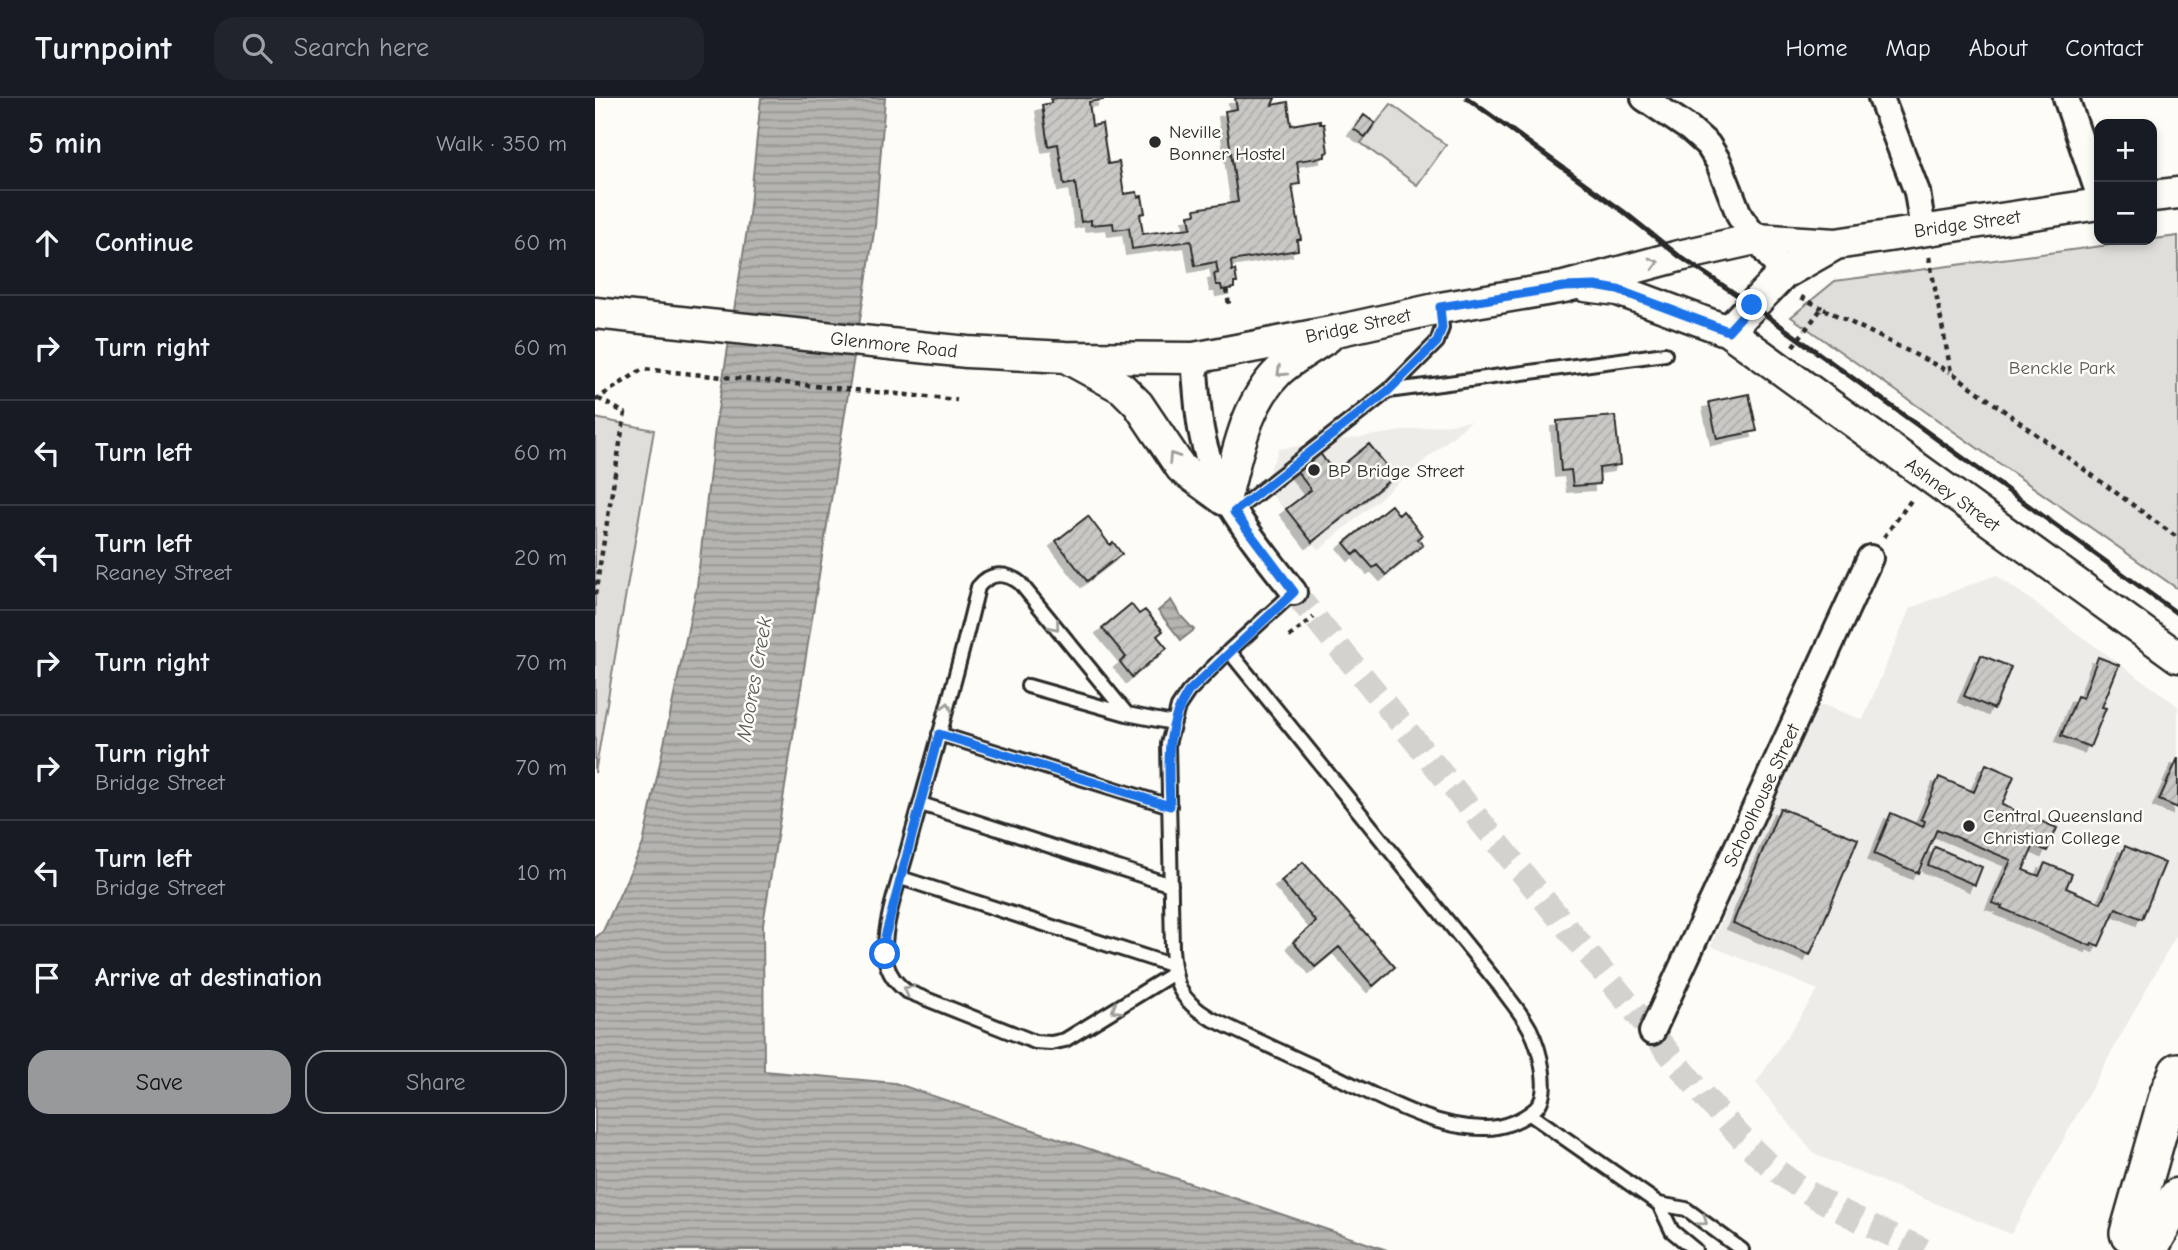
<!DOCTYPE html>
<html lang="en">
<head>
<meta charset="utf-8">
<style>
  body { margin:0; font-family:"Comic Neue",sans-serif; background:#20242c; color:#f1f3f6 }
  .controls { position:absolute; right:21px; top:21px; display:grid; overflow:hidden; border-radius:14px; box-shadow:0 4px 10px #0003 }
  .controls button { width:63px; height:63px; display:grid; place-items:center; padding:0; border:0; border-bottom:2px solid #363941; background:#171b24; color:#f1f3f6; font:35px sans-serif }
  .stop { position:absolute; width:21px; height:21px; margin:-16px; border:5px solid #1a73e8; border-radius:50%; background:#fff }
  .stop.end { background:#1a73e8; border-color:#fff; box-shadow:0 2px 7px #0008 }
  .list { margin:0; padding:0; list-style:none }
  h2 { display:flex; justify-content:space-between; align-items:center; height:91px; margin:0; padding:0 28px; font-size:30px }
  h2 small { font-size:23px; font-weight:400; color:#9ea1a6 }
  .list li { display:grid; grid-template-columns:46px 1fr auto; gap:21px; align-items:center; box-sizing:border-box; height:105px; padding:0 28px; border-top:2px solid #363941 }
  .list b { display:block; font-size:26px; white-space:nowrap }
  .list p { margin:0; font-size:23px; white-space:nowrap; color:#9ea1a6 }
  .list em { font-size:23px; font-style:normal; color:#9ea1a6 }
  .actions { display:flex; gap:14px; padding:21px 28px }
  .actions a { flex:1; padding:16px 0; border:2px solid #98999b; border-radius:21px; text-align:center; font-size:24px; color:#98999b }
  .actions .main { background:#98999b; color:#111 }
  .icon { flex:none; width:38px; height:38px; fill:none; stroke:currentColor; stroke-width:2; stroke-linecap:round; stroke-linejoin:round }
  .map { position:relative; flex:none; width:1583px; height:1152px; overflow:hidden }
  header { display:flex; align-items:center; gap:42px; box-sizing:border-box; height:98px; padding:0 35px; background:#171b24; border-bottom:2px solid #363941 }
  header strong { font-size:33px }
  nav { display:flex; gap:38px; margin-inline-start:auto; font-size:24px }
  .search { width:490px; height:63px; background:#20242c; display:flex; align-items:center; gap:18px; box-sizing:border-box; padding:0 24px; border-radius:21px; color:#9ea1a6; font-size:26px }
  main { display:flex }
  aside { flex:1; background:#171b24 }
  .map>svg:first-child { display:block }
</style>
</head>
<body>
<header>
<strong>Turnpoint</strong>
<div class="search"><svg class="icon" aria-label="search" viewBox="0 0 24 24"><circle cx="10" cy="10" r="6"/><path d="M15 15l6 6"/></svg>Search here</div>
<nav><a>Home</a><a>Map</a><a>About</a><a>Contact</a></nav>
</header>
<main>
<aside>
<h2>5 min<small>Walk · 350 m</small></h2>
<ul class="list">
<li><svg class="icon" aria-label="ahead" viewBox="0 0 24 24"><path d="M12 20V5M6 11l6-6 6 6"/></svg><div><b>Continue</b></div><em>60 m</em></li>
<li><svg class="icon" aria-label="right" viewBox="0 0 24 24"><path d="M7 20v-9h11M14 6l5 5-5 5"/></svg><div><b>Turn right</b></div><em>60 m</em></li>
<li><svg class="icon" aria-label="left" viewBox="0 0 24 24"><path d="M17 20v-9H6M10 6l-5 5 5 5"/></svg><div><b>Turn left</b></div><em>60 m</em></li>
<li><svg class="icon" aria-label="left" viewBox="0 0 24 24"><path d="M17 20v-9H6M10 6l-5 5 5 5"/></svg><div><b>Turn left</b><p>Reaney Street</p></div><em>20 m</em></li>
<li><svg class="icon" aria-label="right" viewBox="0 0 24 24"><path d="M7 20v-9h11M14 6l5 5-5 5"/></svg><div><b>Turn right</b></div><em>70 m</em></li>
<li><svg class="icon" aria-label="right" viewBox="0 0 24 24"><path d="M7 20v-9h11M14 6l5 5-5 5"/></svg><div><b>Turn right</b><p>Bridge Street</p></div><em>70 m</em></li>
<li><svg class="icon" aria-label="left" viewBox="0 0 24 24"><path d="M17 20v-9H6M10 6l-5 5 5 5"/></svg><div><b>Turn left</b><p>Bridge Street</p></div><em>10 m</em></li>
<li><svg class="icon" aria-label="arrive" viewBox="0 0 24 24"><path d="M6 21V4h12l-3 4 3 4H6"/></svg><div><b>Arrive at destination</b></div></li>
</ul>
<div class="actions"><a class="main">Save</a><a>Share</a></div>
</aside>
<div class="map">
<svg width="1583" height="1152" viewBox="0 0 1583 1152">
  <defs>
    <pattern id="water-rules" width="6" height="5" patternUnits="userSpaceOnUse" patternTransform="scale(1.75)"><rect width="6" height="5" fill="#b5b4b1"/><path d="M0 2.5h6" fill="none" stroke="#939390"/></pattern>
    <pattern id="building-hatch" width="6" height="6" patternUnits="userSpaceOnUse" patternTransform="scale(1.75)"><rect width="6" height="6" fill="#c9c8c4"/><path d="M-1 1l2-2M0 6l6-6M5 7l2-2" fill="none" stroke="#adaca9"/></pattern>
    <filter id="shadow"><feDropShadow dx="-6" dy="6" stdDeviation="0" flood-color="#0004"/></filter>
  </defs>
  <rect width="100%" height="100%" fill="#fdfcf7"/>
  <filter id="ink" filterUnits="userSpaceOnUse"><feTurbulence type="fractalNoise" baseFrequency=".0143" numOctaves="2"/><feDisplacementMap in="SourceGraphic" scale="14" xChannelSelector="R" yChannelSelector="G"/><feConvolveMatrix kernelMatrix="1 2 1 2 8 2 1 2 1" color-interpolation-filters="sRGB"/></filter>
  <g filter="url(#ink)">
    <path fill="#edece8" d="M876,323L724,452L668,387L684,351Z
      M1401,477L1583,608V834L1416,1136L1219,1056L1161,985L1223,892L1116,848L1214,613L1229,607L1268,622L1315,510Z"/>
    <path fill="#dfdeda" stroke="#858482" stroke-width="2" d="M796,6L851,47L822,87L766,45Z
      M1583,138V491L1196,219L1240,183Z
      M0,320L59,332L0,675Z"/>
    <path fill="url(#water-rules)" stroke="#7e7d7b" stroke-width="2" d="M166,0H290L280,128L168,826L169,973L300,985L792,1152H0V840L8,833L48,746L102,488L120,330L153,126Z
      M576,502L585,517L599,532L586,542L563,513Z"/>
    <path fill="url(#building-hatch)" stroke="#2b2b2b" stroke-width="2" filter="url(#shadow)" d="M508,0V2L494,4L497,28L507,26L513,66L524,64L529,96L542,94L543,99L547,98L550,115L545,116L548,136L596,130L594,117L601,116L600,111L643,104L630,13L642,11L640,0H680L677,7L693,4L696,27L725,22V26H729L733,54L730,55V59L702,63L705,86L697,87L706,141L702,142L703,152L636,163L637,173L640,172L642,185H639V190L627,192L626,187H621L619,176L623,175L621,164L600,168L596,143L537,151L534,130L519,132L518,125L496,127V122L486,124L480,85L469,87L463,46L453,48L447,7L456,5V1L462,0Z
      M769,17L780,25L770,39L759,31Z
      M1154,296L1162,333L1122,341L1114,304Z
      M1020,318L1025,367L1004,370L1005,386L978,388L976,372L966,373L962,323Z
      M774,346L800,378L717,444L691,411L716,392L698,368L721,350L739,374Z
      M796,407L804,417L808,413L827,437L822,441L828,447L791,477L782,467L778,470L763,453L759,457L749,445Z
      M493,418L515,447L518,444L527,456L492,483L461,443Z
      M536,506L544,516L550,512L568,533L562,538L572,550L537,579L525,564L531,559L507,530Z
      M1386,557L1416,569L1399,611L1369,598Z
      M1503,559L1524,567L1507,609L1511,610L1495,649L1466,638L1482,598L1488,600Z
      M1583,660V710L1564,702Z
      M1391,666L1419,678L1407,707L1462,730L1452,753L1439,747L1428,772L1444,778L1450,765L1477,776L1471,790L1506,805L1530,748L1570,765L1547,821L1521,810L1504,848L1497,845L1496,848L1406,810L1407,808L1397,805L1416,762L1342,731L1323,775L1279,756L1296,715L1328,729L1330,723L1326,721L1344,679L1379,694Z
      M1185,710L1263,741L1215,857L1138,825Z
      M1340,749L1387,769L1380,787L1333,767Z
      M708,764L800,869L778,888L744,849L720,869L698,844L721,824L686,783Z"/>
    <g fill="none" stroke-linecap="round" stroke-linejoin="round">
      <path stroke="#d3d2ce" stroke-width="24" stroke-dasharray="24 12" stroke-linecap="butt" d="M699,494L1112,1002C1134,1025 1155,1052 1181,1072C1225,1107 1278,1128 1329,1152"/>
      <defs>
        <path id="service" d="M845,210L847,230L842,244L793,293L1070,256
          M639,414L793,293
          M634,553L593,594L583,609L573,646L577,851C580,886 583,901 615,920C659,941 702,961 746,981C790,1002 841,1031 891,1030C908,1030 927,1022 940,1011C958,996 944,949 935,931C927,916 914,901 904,887L634,553L699,494
          M433,588L532,616L578,625
          M532,616L425,485C411,474 395,474 383,489C363,575 338,659 315,743C307,775 289,821 290,853C290,870 298,883 311,893L440,944L456,945L470,942L579,875
          M344,636L575,708
          M326,706L576,787
          M306,780L579,868
          M935,1016L1064,1106L1091,1111L1147,1152
          M1064,1106L1077,1133L1100,1152"/>
        <path id="minor" d="M1049,0L1095,31L1113,47L1123,63L1145,119L1188,176
          M1286,0L1322,94L1328,131
          M1471,0L1504,97
          M599,260C601,283 602,308 606,331C617,395 659,443 699,494
          M1057,934L1275,460"/>
        <path id="tertiary" d="M1557,98L1583,95
          M990,188L1023,192L1133,233L1583,559
          M0,215L372,254L470,259L599,260L741,233L845,210L969,189L1084,158L1160,141L1241,146L1504,106
          M1133,233L1188,176L1241,146
          M474,261L527,290L543,306L586,370L630,402C642,358 650,306 684,273C698,260 717,250 733,239"/>
        <path id="primary" d="M1534,1135L1574,995L1583,974
          M1553,1152L1583,1099"/>
      </defs>
      <use href="#service" stroke="#2b2b2b" stroke-width="18"/>
      <use href="#minor" stroke="#2b2b2b" stroke-width="30"/>
      <use href="#tertiary" stroke="#2b2b2b" stroke-width="35"/>
      <use href="#primary" stroke="#2b2b2b" stroke-width="42"/>
      <path stroke="#2b2b2b" stroke-width="4.5" stroke-dasharray="5 5" stroke-linecap="butt" d="M1334,159L1356,274L1583,440
        M631,191L634,206
        M1206,199L1227,210
        M1198,248L1227,210L1355,274
        M0,302L48,271L362,302
        M1289,439L1317,401
        M0,497L30,315L4,301
        M694,539L719,519"/>
      <use href="#service" stroke="#fdfcf7" stroke-width="12"/>
      <use href="#minor" stroke="#fdfcf7" stroke-width="24"/>
      <use href="#tertiary" stroke="#fdfcf7" stroke-width="30"/>
      <use href="#primary" stroke="#fdfcf7" stroke-width="37"/>
      <path stroke="#2b2b2b" stroke-width="5" d="M872,0L1029,114L1084,158L1157,207L1583,516"/>
    </g>
    <defs><path id="oneway-chevron" d="M-2-3.5L2.5 0L-2 3.5" fill="none" stroke-width="1.6" stroke-linecap="round" stroke-linejoin="round" transform="scale(1.75)"/></defs>
    <g stroke="#9e9e9b">
      <use href="#oneway-chevron" transform="translate(1059 165) rotate(-15)"/>
      <use href="#oneway-chevron" transform="translate(686 274) rotate(137)"/>
      <use href="#oneway-chevron" transform="translate(578 359) rotate(-123)"/>
      <use href="#oneway-chevron" transform="translate(460 528) rotate(51)"/>
      <use href="#oneway-chevron" transform="translate(352 609) rotate(-75)"/>
      <use href="#oneway-chevron" transform="translate(313 892) rotate(-151)"/>
      <use href="#oneway-chevron" transform="translate(521 911) rotate(148)"/>
      <use href="#oneway-chevron" transform="translate(1108 1123) rotate(36)"/>
    </g>
  </g>
  <g fill="none" stroke-linecap="round" stroke-linejoin="round" filter="url(#ink)">
    <path stroke="#1a73e8" stroke-width="9" d="M290,856V839L344,636L575,708C574,666 569,631 593,594L699,494L639,414L793,293L842,244L847,230L845,209L969,189L1000,188L1023,192L1133,233L1157,207"/>
  </g>
  <g fill="#2b2b2b" stroke="#fdfcf7" stroke-width="2.5">
    <circle cx="560" cy="44" r="7"/>
    <circle cx="719" cy="372" r="7"/>
    <circle cx="1374" cy="728" r="7"/>
  </g>
  <g text-anchor="middle" stroke-width="5" stroke-linejoin="round" paint-order="stroke">
    <g font-size="19" fill="#2b2b2b" stroke="#fdfcf7" text-anchor="start">
      <text x="574" y="40">Neville<tspan x="574" dy="22">Bonner Hostel</tspan></text>
      <text x="733" y="379">BP Bridge Street</text>
      <text x="1388" y="724">Central Queensland<tspan x="1388" dy="22">Christian College</tspan></text>
    </g>
    <g font-size="19" fill="#2b2b2b" stroke="#fdfcf7">
      <text transform="translate(1372 125) rotate(-8)" y="7">Bridge Street</text>
      <text transform="translate(763 227) rotate(-12)" y="7">Bridge Street</text>
      <text transform="translate(299 246) rotate(6)" y="7">Glenmore Road</text>
      <text transform="translate(1358 396) rotate(36)" y="7">Ashney Street</text>
      <text transform="translate(1166 697) rotate(-65)" y="7">Schoolhouse Street</text>
    </g>
    <g font-size="19" fill="#585857" stroke="#fdfcf7">
      <text x="1467" y="276">Benckle Park</text>
    </g>
    <g font-size="21" font-style="italic" fill="#5b5b5a" stroke="#fdfcf7">
      <text transform="translate(159 581) rotate(-80)" y="7">Moores Creek</text>
    </g>
  </g>
</svg>
<div class="controls">
<button>+</button>
<button>−</button>
</div>
<div class="stop" style="left:290px;top:856px"></div>
<div class="stop end" style="left:1157px;top:207px"></div>
</div>
</main>
</body>
</html>
